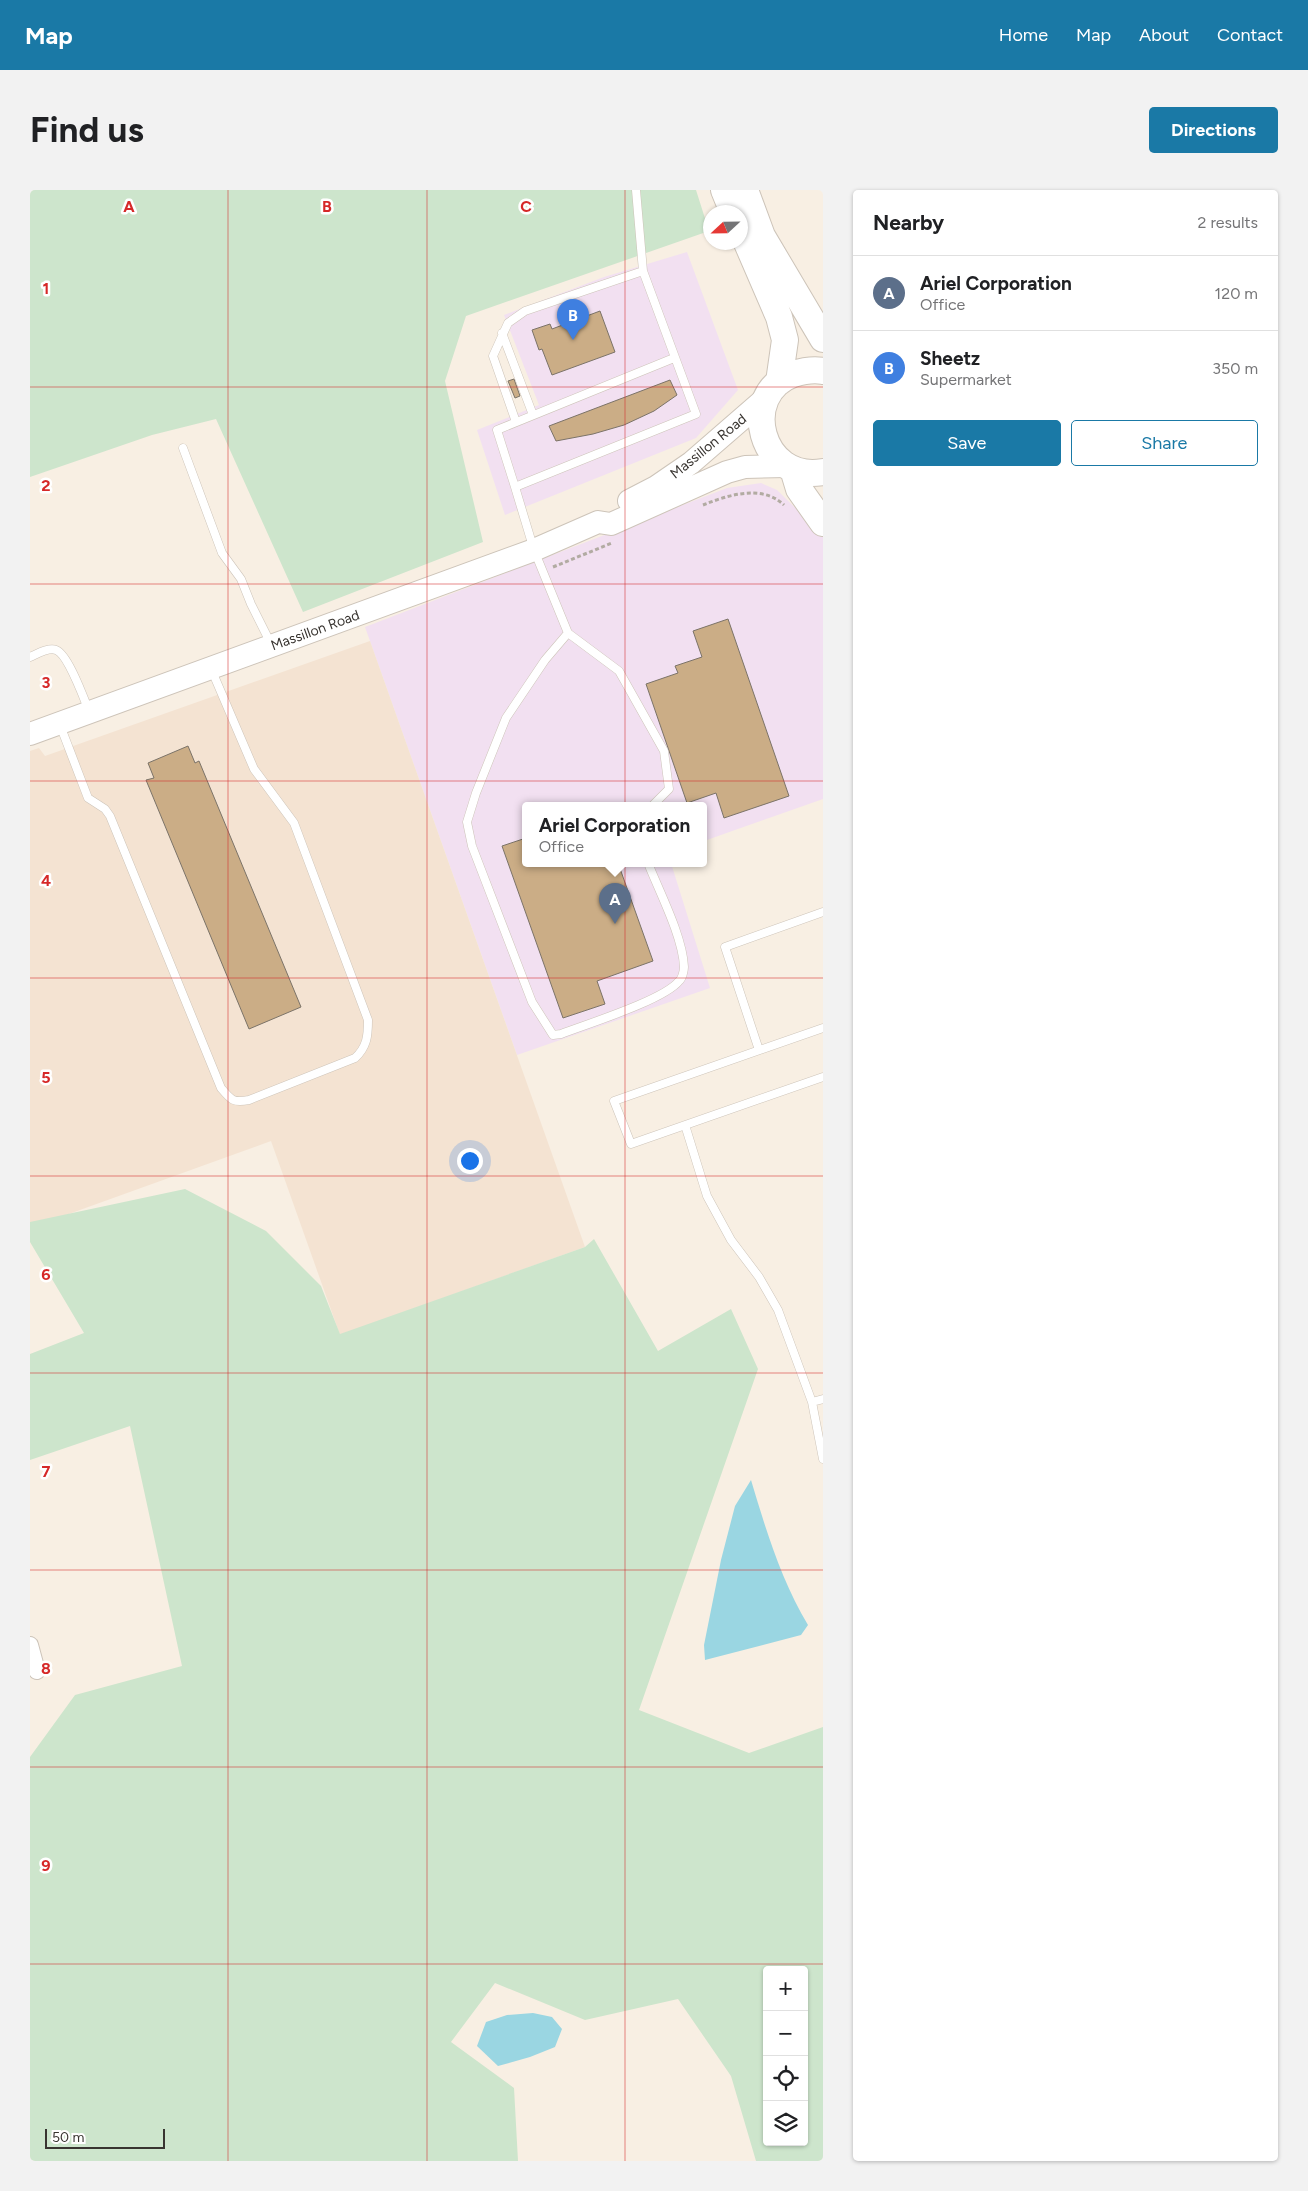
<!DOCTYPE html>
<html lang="en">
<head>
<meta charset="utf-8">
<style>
  body { margin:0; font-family:Figtree,sans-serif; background:#f2f2f2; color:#202124 }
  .controls { position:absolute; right:15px; bottom:15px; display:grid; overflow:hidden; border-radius:5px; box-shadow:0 1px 4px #0004 }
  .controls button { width:45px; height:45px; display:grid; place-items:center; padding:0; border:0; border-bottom:1px solid #e0e0e0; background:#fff; color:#202124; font:25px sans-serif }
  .compass { position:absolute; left:673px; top:15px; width:45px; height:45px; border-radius:50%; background:#fff; box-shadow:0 1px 4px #0004; rotate:248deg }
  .scale { position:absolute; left:15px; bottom:12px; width:120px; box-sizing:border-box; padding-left:5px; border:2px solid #383430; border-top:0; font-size:14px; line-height:18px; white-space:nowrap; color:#383430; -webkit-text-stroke:4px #fff; paint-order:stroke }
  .you { position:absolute; left:439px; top:970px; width:18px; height:18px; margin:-12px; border:4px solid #fff; border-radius:50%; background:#1a73e8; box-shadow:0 0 0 8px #1a73e833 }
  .badge { display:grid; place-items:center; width:32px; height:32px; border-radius:50%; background:#1a79a6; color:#fff; font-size:16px; font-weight:700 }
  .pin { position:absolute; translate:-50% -41px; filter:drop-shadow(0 1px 2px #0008) }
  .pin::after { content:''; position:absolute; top:26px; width:18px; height:15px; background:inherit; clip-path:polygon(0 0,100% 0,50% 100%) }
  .popup { position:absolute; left:492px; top:612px; width:185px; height:65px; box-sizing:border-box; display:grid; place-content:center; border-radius:5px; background:#fff; filter:drop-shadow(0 1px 4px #0005); font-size:16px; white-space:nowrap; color:#757577 }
  .popup b { font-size:19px; color:#202124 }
  .popup::after { content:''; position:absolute; left:50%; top:100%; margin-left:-10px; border:10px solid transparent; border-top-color:#fff }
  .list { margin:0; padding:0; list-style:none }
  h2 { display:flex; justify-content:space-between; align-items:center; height:65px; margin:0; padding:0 20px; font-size:21px }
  h2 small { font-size:16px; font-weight:400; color:#757577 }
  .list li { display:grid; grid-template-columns:32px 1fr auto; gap:15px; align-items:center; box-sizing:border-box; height:75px; padding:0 20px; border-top:1px solid #e0e0e0 }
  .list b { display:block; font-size:19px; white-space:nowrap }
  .list p { margin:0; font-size:16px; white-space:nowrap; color:#757577 }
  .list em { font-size:16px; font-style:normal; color:#757577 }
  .actions { display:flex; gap:10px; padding:15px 20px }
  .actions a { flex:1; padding:11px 0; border:1px solid #1a79a6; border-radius:5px; text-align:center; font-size:18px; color:#1a79a6 }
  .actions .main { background:#1a79a6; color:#fff }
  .icon { flex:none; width:28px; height:28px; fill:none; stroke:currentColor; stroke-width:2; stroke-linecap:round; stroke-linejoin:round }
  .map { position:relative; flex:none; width:793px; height:1971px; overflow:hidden; border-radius:5px }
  header { display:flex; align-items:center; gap:30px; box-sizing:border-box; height:70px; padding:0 25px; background:#1a79a6; color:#fff }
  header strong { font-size:24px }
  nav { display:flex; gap:28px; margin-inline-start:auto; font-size:18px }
  .intro { display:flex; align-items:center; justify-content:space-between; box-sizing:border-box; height:120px; padding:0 30px }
  h1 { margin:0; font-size:35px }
  .button { padding:12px 22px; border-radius:5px; background:#1a79a6; color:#fff; font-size:18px; font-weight:700 }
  main { display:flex; gap:30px; padding:0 30px }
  aside { flex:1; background:#fff; border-radius:5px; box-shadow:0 1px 4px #0004 }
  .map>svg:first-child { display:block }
</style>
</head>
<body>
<header>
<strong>Map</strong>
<nav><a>Home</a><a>Map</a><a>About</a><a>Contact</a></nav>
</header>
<div class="intro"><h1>Find us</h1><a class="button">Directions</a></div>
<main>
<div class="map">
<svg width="793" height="1971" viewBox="0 0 793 1971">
  <rect width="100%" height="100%" fill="#f8efe3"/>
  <path fill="#f2e0f1" d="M657,62L708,200L666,248L475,325L447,240L509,215L474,125L574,87Z
    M731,293L747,300L793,345V609L674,651V615H496V673H641L680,798L487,865L335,437L697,298Z"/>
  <path fill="#f4e3d2" d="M340,451L555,1057L310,1145L241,951L0,1038V561L9,558L15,566Z"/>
  <path fill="#cde5cc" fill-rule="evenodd" d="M0,0H666L679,41L436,126L415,191L453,352L273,422L186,229L122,245L0,287Z
    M155,999L236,1041L291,1096L310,1144L555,1057L564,1049L628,1161L701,1119L728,1179L609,1520L719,1563L793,1537V1971H726L701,1886L648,1809L555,1830L465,1793L421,1852L484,1898L488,1971H0V1567L45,1505L152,1476L100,1236L0,1270V1164L54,1143L0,1052V1032ZM737,1780H774V1952H737Z"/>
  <path fill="#9ad6e2" d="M721,1290C736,1340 751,1390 778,1435L771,1445L675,1470L674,1455L691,1370L705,1316Z
    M503,1823L522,1827L532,1839L525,1857L500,1867L468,1876L447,1856L456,1832L477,1825Z"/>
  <path fill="#cbad86" stroke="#7b7368" d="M570,121L585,162L522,185L512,159L509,160L502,140L520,134L522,139Z
    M484,189L490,206L485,208L478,191Z
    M640,190L647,205L624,221L594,235L563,244L526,251L519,236Z
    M698,429L759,606L694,628L686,603L657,613L616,494L648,483L645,476L672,467L663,441Z
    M158,556L165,573L169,571L271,817L219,839L116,590L124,588L118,573Z
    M496,648V673H588L623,771L567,791L575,814L533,828L472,656Z"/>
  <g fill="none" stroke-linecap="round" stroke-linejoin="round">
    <defs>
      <path id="lane" d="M606,0L613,81L666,224L485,297L504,360L538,443L589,481L634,561L639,599L623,615
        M472,143L503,225
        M486,232L463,166L478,133L495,121L613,81
        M153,258L192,363L211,389L221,414L241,454
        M485,297L467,240L644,168
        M538,443L515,470L476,528L446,603L437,632L442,656L502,812L523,845L531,844C557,834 634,810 649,791C652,789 654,781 654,777C653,747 629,701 618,673
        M0,467C7,464 19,457 26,460C38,464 54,509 59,521
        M30,535L58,608L75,619L80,626L191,898C201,910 203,913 219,910L325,868C337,857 338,846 338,830L264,633L224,579L182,481
        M793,838L584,911L601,954L793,887
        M729,860L695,757L793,722
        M655,935L677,1006L701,1050L729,1087L748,1120L782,1212
        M793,1209L782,1212L793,1269"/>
      <path id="street" d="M0,1455L7,1481"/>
      <path id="secondary" d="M599,311L626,297L661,273L737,207
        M0,544L504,360L568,332L581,334L697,282L715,277L756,276"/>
      <path id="primary" d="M694,0L703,22
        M715,0L732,46L793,149
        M711,39L749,127L755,150L749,192
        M793,181C783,179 773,181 763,184C708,204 730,293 793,282
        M763,279L769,299L793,333"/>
    </defs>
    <use href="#lane" stroke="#cdc4b9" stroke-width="9"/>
    <use href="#street" stroke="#cdc4b9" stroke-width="18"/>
    <use href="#secondary" stroke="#cdc4b9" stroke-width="24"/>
    <use href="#primary" stroke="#cdc4b9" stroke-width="28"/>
    <path stroke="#b2aba2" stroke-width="3" stroke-dasharray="4 2.5" stroke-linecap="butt" d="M673,315C698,305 732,294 754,315
      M523,377L582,353"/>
    <use href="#lane" stroke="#fff" stroke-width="8"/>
    <use href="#street" stroke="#fff" stroke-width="16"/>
    <use href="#secondary" stroke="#fff" stroke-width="22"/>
    <use href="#primary" stroke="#fff" stroke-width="26"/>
  </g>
  <path fill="none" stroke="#d62828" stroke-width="1" stroke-opacity="0.55" d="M198,0V1971M397,0V1971M595,0V1971M0,197H793M0,394H793M0,591H793M0,788H793M0,986H793M0,1183H793M0,1380H793M0,1577H793M0,1774H793"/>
  <g text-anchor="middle" stroke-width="5" stroke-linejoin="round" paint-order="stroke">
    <g font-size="14" fill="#383430" stroke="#fff">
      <text transform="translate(678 256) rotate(-39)" y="5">Massillon Road</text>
      <text transform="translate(285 440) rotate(-20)" y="5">Massillon Road</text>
    </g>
  </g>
  <g font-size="16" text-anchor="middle" font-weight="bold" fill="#d62828" stroke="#fff" stroke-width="5" stroke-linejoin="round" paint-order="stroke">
    <text x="99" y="22">A</text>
    <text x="297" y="22">B</text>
    <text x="496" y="22">C</text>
    <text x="16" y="104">1</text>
    <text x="16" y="301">2</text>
    <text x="16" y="498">3</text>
    <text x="16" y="696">4</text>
    <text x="16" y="893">5</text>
    <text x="16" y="1090">6</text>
    <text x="16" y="1287">7</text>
    <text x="16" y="1484">8</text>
    <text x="16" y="1681">9</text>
  </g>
</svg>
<div class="controls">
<button>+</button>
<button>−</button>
<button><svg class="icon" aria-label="locate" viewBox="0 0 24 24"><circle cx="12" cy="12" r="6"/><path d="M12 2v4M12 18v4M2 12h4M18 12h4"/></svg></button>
<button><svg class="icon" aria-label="layers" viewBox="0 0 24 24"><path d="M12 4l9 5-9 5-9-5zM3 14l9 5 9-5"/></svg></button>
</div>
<svg class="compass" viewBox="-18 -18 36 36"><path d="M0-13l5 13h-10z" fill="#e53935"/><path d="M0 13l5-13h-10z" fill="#757577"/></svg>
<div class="scale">50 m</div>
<div class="you"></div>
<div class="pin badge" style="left:585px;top:734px;background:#5c6f8a">A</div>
<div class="popup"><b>Ariel Corporation</b>Office</div>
<div class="pin badge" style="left:543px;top:150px;background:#3f7fe0">B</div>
</div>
<aside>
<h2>Nearby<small>2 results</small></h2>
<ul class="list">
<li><span class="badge" style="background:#5c6f8a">A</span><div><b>Ariel Corporation</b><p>Office</p></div><em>120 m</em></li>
<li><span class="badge" style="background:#3f7fe0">B</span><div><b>Sheetz</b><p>Supermarket</p></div><em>350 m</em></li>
</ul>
<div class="actions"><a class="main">Save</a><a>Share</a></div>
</aside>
</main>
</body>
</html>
